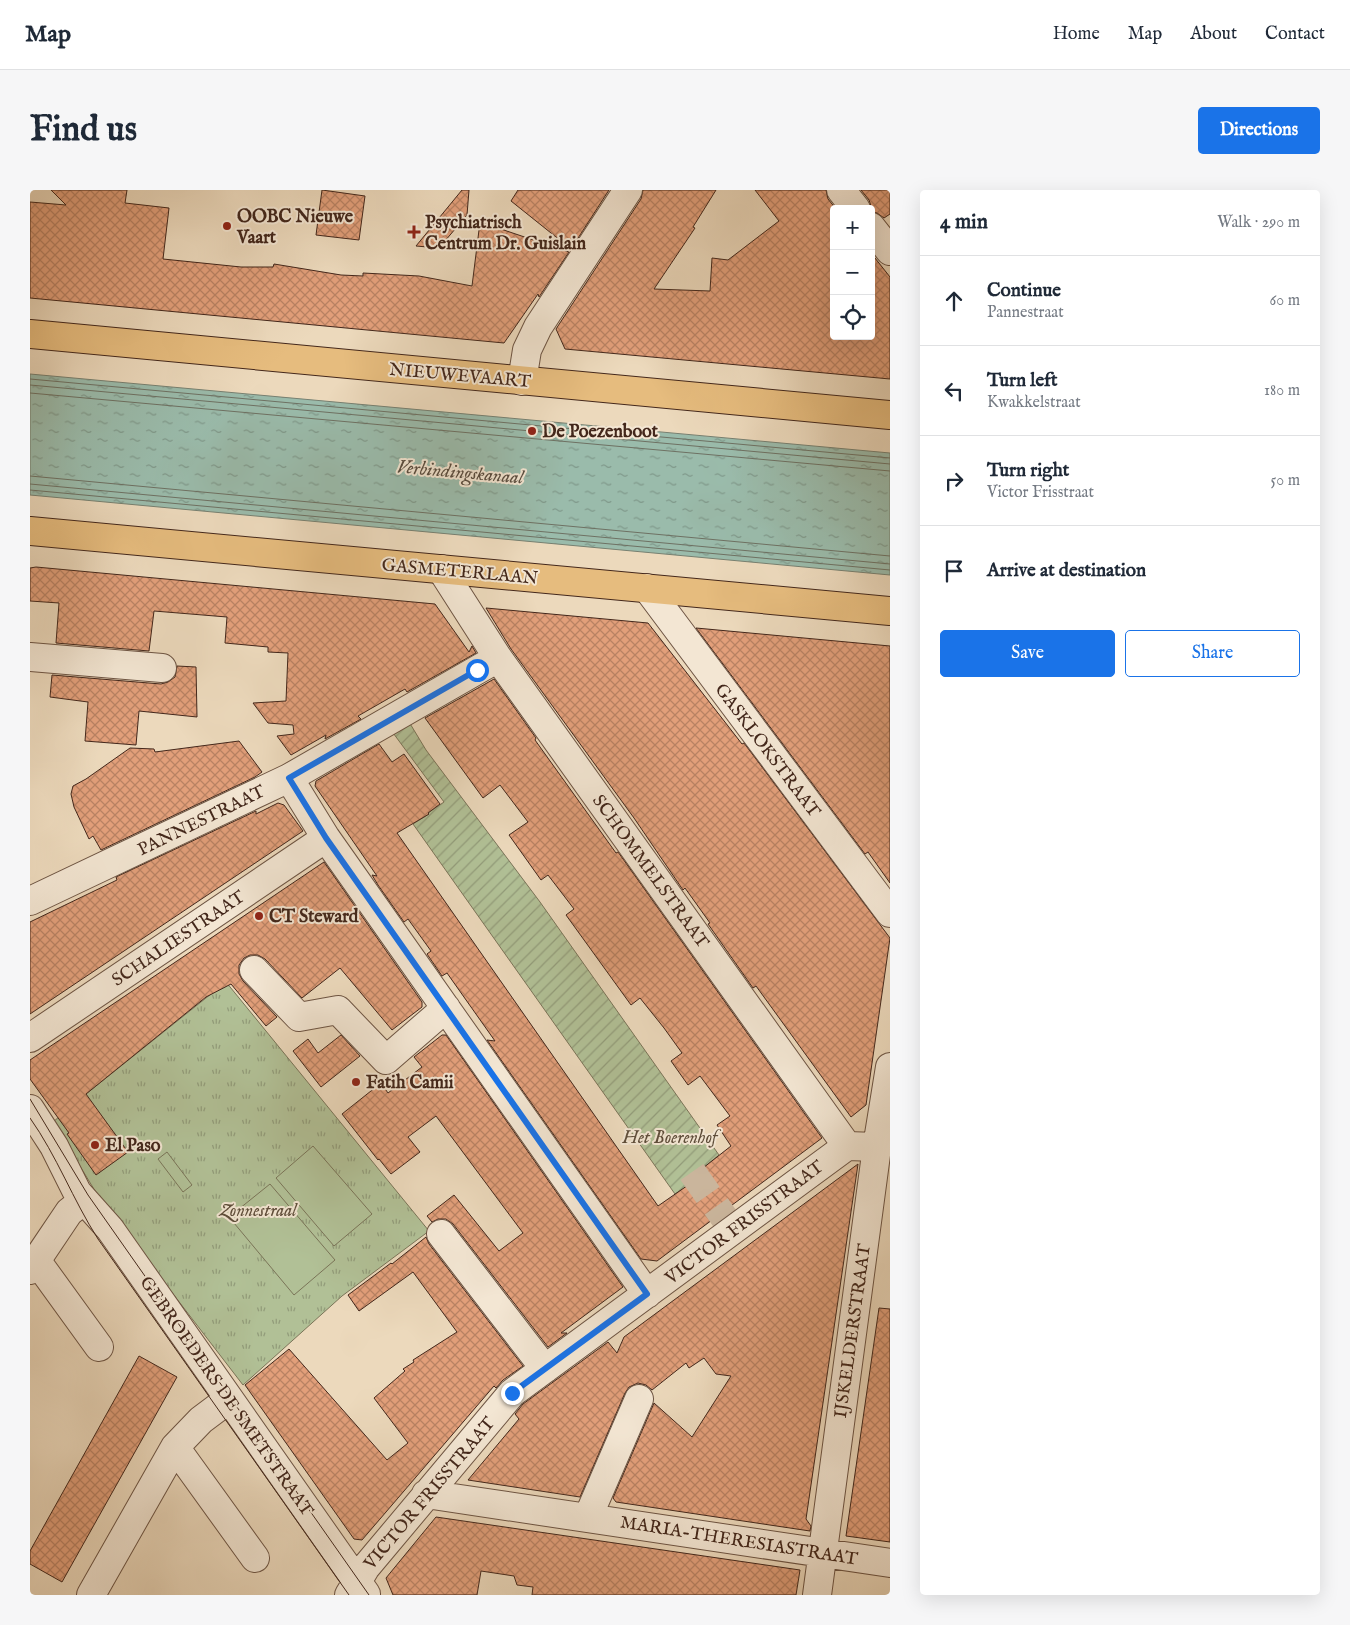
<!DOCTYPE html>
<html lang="en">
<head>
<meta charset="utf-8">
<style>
  body { margin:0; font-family:"IM FELL English",serif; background:#f6f6f7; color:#1f2937 }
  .controls { position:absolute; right:15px; top:15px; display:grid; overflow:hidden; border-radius:5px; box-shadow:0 5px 20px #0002 }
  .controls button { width:45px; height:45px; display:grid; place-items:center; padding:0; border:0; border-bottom:1px solid #e0e1e3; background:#fff; color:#1f2937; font:25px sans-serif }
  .stop { position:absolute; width:15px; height:15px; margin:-11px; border:4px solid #1a73e8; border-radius:50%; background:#fff }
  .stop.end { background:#1a73e8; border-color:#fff; box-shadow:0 1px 5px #0008 }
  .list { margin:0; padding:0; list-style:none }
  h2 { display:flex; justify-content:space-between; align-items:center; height:65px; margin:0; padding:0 20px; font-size:21px }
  h2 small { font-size:16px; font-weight:400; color:#747a83 }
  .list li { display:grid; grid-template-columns:32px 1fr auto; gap:15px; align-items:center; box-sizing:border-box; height:90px; padding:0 20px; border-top:1px solid #e0e1e3 }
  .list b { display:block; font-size:19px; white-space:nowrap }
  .list p { margin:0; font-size:16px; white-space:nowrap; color:#747a83 }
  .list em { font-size:16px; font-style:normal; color:#747a83 }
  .actions { display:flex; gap:10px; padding:15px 20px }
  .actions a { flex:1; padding:11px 0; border:1px solid #1a73e8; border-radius:5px; text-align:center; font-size:18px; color:#1a73e8 }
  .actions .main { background:#1a73e8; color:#fff }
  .icon { flex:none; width:28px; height:28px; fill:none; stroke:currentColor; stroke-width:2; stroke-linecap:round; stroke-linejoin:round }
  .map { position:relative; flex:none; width:860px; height:1405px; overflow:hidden; border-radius:5px }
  header { display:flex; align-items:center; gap:30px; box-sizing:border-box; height:70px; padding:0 25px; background:#fff; border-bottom:1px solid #e0e1e3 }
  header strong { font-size:24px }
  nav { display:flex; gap:28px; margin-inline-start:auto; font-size:18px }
  .intro { display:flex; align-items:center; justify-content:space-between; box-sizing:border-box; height:120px; padding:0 30px }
  h1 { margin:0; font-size:35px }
  .button { padding:12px 22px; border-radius:5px; background:#1a73e8; color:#fff; font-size:18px; font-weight:700 }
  main { display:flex; gap:30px; padding:0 30px }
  aside { flex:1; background:#fff; border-radius:5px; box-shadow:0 5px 20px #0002 }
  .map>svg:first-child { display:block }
</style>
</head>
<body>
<header>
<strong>Map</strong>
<nav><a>Home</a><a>Map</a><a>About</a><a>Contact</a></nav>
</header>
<div class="intro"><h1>Find us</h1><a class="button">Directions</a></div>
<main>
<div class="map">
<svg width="860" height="1405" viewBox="0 0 860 1405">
  <defs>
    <pattern id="grass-tufts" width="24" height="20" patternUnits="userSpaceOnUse" patternTransform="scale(1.25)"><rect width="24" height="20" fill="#b1c096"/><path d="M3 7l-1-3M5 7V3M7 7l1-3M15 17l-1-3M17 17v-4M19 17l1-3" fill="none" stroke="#929c7a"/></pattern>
    <pattern id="garden-furrows" width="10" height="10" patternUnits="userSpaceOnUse" patternTransform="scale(1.25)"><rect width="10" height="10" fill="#b1c096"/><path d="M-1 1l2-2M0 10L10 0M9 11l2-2" fill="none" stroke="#929c7a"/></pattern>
    <pattern id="water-ripples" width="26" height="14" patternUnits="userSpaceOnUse" patternTransform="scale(1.25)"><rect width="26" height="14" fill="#9abbab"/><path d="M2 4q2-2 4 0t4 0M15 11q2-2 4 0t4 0" fill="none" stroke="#7f988a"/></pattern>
    <pattern id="building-cross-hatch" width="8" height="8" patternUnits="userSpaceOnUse" patternTransform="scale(1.25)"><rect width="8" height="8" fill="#e29f7a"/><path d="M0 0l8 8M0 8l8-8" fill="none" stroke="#b98263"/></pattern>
  </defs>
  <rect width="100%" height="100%" fill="#ecd9bc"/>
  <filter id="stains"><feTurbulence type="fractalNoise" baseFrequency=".004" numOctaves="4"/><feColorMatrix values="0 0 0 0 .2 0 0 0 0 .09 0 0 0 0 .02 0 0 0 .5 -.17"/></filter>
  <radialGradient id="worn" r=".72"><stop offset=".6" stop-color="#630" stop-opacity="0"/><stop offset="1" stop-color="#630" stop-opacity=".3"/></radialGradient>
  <path fill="url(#grass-tufts)" stroke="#7a7458" d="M196,792L399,1041L312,1106L213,1195L70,1009L23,932L56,904Z"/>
  <path fill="url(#garden-furrows)" stroke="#7a7458" d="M373,522L396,560L510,712L689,965L667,983L697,1024L691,1028L664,992L645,1004L383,634L399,624L398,623L414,612L355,532Z"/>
  <path fill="#b1c096" stroke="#7a7458" d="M283,956L342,1024L304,1056L246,988Z
    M137,962L162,995L153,1002L128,969Z
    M240,994L305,1070L264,1105L199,1027Z"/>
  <path fill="url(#water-ripples)" stroke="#778071" d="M0,184L860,263V385L0,305Z"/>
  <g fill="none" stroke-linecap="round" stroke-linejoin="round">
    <path stroke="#6e7163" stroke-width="1" d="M0,189L860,268
      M0,195L860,274
      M0,203L860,281
      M0,286L860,366
      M0,294L860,374
      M0,300L860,380"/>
  </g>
  <path fill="url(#building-cross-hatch)" stroke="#43271b" d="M21,0H97L95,13L139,18L133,69L211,77H243L244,74L311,85L333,86V83L389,86L442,96L450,32L539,62L509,107L508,104L474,153L0,108V12L36,15Z
    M292,0L335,6L329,50L286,45Z
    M432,0H439L437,25L409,58L386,56Z
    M488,0H579L541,59L481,11Z
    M613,0H686L663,37L665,38L624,99L680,101L682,68L698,70L749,31L725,0H796L798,9L806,19H804V146H841V63L860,87V189L535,159L526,139L611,9Z
    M831,0H860V24L854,28L847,23L841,22V16L839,10Z
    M6,377L405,414L439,462L442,456L446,463L377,502L375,499L328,526L331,529L295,549L296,545L261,565L247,546L264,544L263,535L238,533L223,513L256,511L258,463L238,462V457L195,453L197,427L124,421L119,461L26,453L29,413L0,411V378Z
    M456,418L618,433L712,554L714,553L860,748L836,915L821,927L726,796L723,798L678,734L680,733L655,698L653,700L604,628L481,459Z
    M666,438L860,456V693L838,662L835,664Z
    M147,476L166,477L167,527L109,521L106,555L55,551L58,512L20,507L22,485L131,494L138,492L145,487Z
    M464,489L506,548L505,550L586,663L588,662L792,948L627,1071L611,1069L457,850L465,851L417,783L412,786L397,764L401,761L378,729L374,732L348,695L342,685L347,686L285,596L286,591L349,554L362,572L374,564L410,614L398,623L399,624L367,643L628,1016L674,984L673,982L675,981L673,978L701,956L687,935L700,926L670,886L658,895L641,871L652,863L634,838L610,808L601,815L536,725L544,719L518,685L511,690L479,645L498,632L470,595L453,608L395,528Z
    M209,551L232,582L225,587L71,660L63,646L59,649L44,617L41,604L43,596L56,589L100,558L124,559L125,562Z
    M248,613L254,615L273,641L0,824V732L87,690L86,687L226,621V624Z
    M294,672L392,812V817L362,840L310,778L272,808L235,769L228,765H220L214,768L209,775V784L213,791L247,827L236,836L201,794L176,807L56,904L98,962L66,985L37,944L39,943L0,889V870Z
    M311,845L330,866L291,897L263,861L278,849L288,863Z
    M412,845H416L593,1097L531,1143H537L518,1157L423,1034L416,1029H408L402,1032L397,1026L424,1005L469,1061L493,1043L406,926L378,947L390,962L361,984L349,969L348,970L312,924L351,893L358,903L392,877L384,867Z
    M828,974L776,1329L781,1336L780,1341L586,1312L583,1308L624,1213L662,1247L701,1186L686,1184L674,1168L659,1178L656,1173L622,1200L616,1195L608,1193L599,1197L595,1203L550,1307L438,1290L489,1229L485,1224L493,1214L578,1152L587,1163L594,1147Z
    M396,1047L399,1054L493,1176L473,1190L466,1198L464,1196L332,1350L324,1349L215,1195L259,1159L357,1270L378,1253L344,1208L375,1181L373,1179L384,1172L383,1170L427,1142L383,1082L329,1121L318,1105L361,1073L362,1074Z
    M849,1118L860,1119V1352L816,1346Z
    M109,1166L147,1187L32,1392L0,1374V1361Z
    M406,1327L770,1380L766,1405H502L503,1397L487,1395L484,1386L451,1381L447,1405H363L356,1388Z"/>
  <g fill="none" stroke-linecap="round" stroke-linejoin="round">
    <path stroke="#cab59c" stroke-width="28" stroke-dasharray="28 14" stroke-linecap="butt" d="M662,982L703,1040"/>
    <defs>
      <path id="minor" d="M811,0L826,19
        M841,37L860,61
        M492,191L497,160L508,137L598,0
        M411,379L468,468L817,956L847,957
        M617,398L860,723
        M0,467L132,478
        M259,588L296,648L617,1104
        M0,711L259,588L468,468
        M224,780L269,827L308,820L356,870L416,818
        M0,848L296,648
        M0,919L24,956L47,1002L80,1039L336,1404
        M411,1044L515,1179
        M6,1070L69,1157
        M0,1080L39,1022L54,1010
        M145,1257L225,1368
        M396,1304L860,1373
        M558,1327L609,1209
        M61,1405L145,1257L171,1230L199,1209
        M319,1405L336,1377L482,1203L817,956
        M787,1405L847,957L860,877"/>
      <path id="major" d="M0,144L860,225
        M0,341L860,421"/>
    </defs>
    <use href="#minor" stroke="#6d5443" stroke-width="30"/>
    <use href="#major" stroke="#43271b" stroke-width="30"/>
    <use href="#minor" stroke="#f3e6d3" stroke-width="28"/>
    <use href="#major" stroke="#e6bc7e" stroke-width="28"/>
    <path stroke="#43271b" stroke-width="1" d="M0,909L58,1005L339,1405
      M0,928C27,966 43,1010 68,1049L319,1405"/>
  </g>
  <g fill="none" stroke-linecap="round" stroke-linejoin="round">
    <path stroke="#1a73e8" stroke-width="6" d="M447,480L259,588L296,648L617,1104L482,1203"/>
  </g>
  <g fill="#8f2418" stroke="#f3e6d3" stroke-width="2">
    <circle cx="197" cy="36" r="5"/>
    <path d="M381.5 34.5h5v5h5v5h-5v5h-5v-5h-5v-5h5z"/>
    <circle cx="502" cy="241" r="5"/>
    <circle cx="229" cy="726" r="5"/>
    <circle cx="326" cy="892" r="5"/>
    <circle cx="65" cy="955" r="5"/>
  </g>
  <g text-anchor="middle" stroke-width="4" stroke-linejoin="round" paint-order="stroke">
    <g font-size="18" font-weight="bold" fill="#43271b" stroke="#f3e6d3" text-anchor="start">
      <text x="207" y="32">OOBC Nieuwe<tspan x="207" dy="21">Vaart</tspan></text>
      <text x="395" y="38">Psychiatrisch<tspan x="395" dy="21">Centrum Dr. Guislain</tspan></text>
      <text x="512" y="247">De Poezenboot</text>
      <text x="239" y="732">CT Steward</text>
      <text x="336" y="898">Fatih Camii</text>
      <text x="75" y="961">El Paso</text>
    </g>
    <g font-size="18" fill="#43271b" stroke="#f3e6d3">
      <text transform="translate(430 185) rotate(5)" y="6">NIEUWEVAART</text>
      <text transform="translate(430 381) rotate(5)" y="6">GASMETERLAAN</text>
      <text transform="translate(738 560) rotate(53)" y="6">GASKLOKSTRAAT</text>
      <text transform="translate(171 630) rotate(-26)" y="6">PANNESTRAAT</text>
      <text transform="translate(621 681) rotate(54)" y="6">SCHOMMELSTRAAT</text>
      <text transform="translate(148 748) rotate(-34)" y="6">SCHALIESTRAAT</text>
      <text transform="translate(714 1032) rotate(-37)" y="6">VICTOR FRISSTRAAT</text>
      <text transform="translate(822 1141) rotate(-82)" y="6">IJSKELDERSTRAAT</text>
      <text transform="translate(197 1206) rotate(55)" y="6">GEBROEDERS DE SMETSTRAAT</text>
      <text transform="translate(399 1303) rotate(-50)" y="6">VICTOR FRISSTRAAT</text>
      <text transform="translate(709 1350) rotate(9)" y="6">MARIA-THERESIASTRAAT</text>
    </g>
    <g font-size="18" font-style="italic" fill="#5e4d3a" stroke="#f3e6d3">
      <text x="640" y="953">Het Boerenhof</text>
      <text x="228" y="1026">Zonnestraal</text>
    </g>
    <g font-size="19" font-style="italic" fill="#594c3f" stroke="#f3e6d3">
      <text transform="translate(430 281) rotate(5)" y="7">Verbindingskanaal</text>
    </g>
  </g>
  <rect width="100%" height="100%" filter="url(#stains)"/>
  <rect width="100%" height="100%" fill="url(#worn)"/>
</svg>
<div class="controls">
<button>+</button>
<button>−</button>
<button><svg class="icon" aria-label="locate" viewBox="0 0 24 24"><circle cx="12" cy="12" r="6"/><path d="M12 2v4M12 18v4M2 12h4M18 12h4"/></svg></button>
</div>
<div class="stop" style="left:447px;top:480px"></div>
<div class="stop end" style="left:482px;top:1203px"></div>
</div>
<aside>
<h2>4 min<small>Walk · 290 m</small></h2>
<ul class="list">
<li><svg class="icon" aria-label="ahead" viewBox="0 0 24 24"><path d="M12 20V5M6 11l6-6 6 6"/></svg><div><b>Continue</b><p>Pannestraat</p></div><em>60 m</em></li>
<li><svg class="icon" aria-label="left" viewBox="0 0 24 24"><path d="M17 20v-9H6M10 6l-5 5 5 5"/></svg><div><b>Turn left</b><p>Kwakkelstraat</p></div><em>180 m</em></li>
<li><svg class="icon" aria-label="right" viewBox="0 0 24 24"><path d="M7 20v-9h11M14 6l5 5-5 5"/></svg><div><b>Turn right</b><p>Victor Frisstraat</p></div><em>50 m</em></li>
<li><svg class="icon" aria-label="arrive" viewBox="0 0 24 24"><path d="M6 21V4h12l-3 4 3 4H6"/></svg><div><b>Arrive at destination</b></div></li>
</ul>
<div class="actions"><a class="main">Save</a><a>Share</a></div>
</aside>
</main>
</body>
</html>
